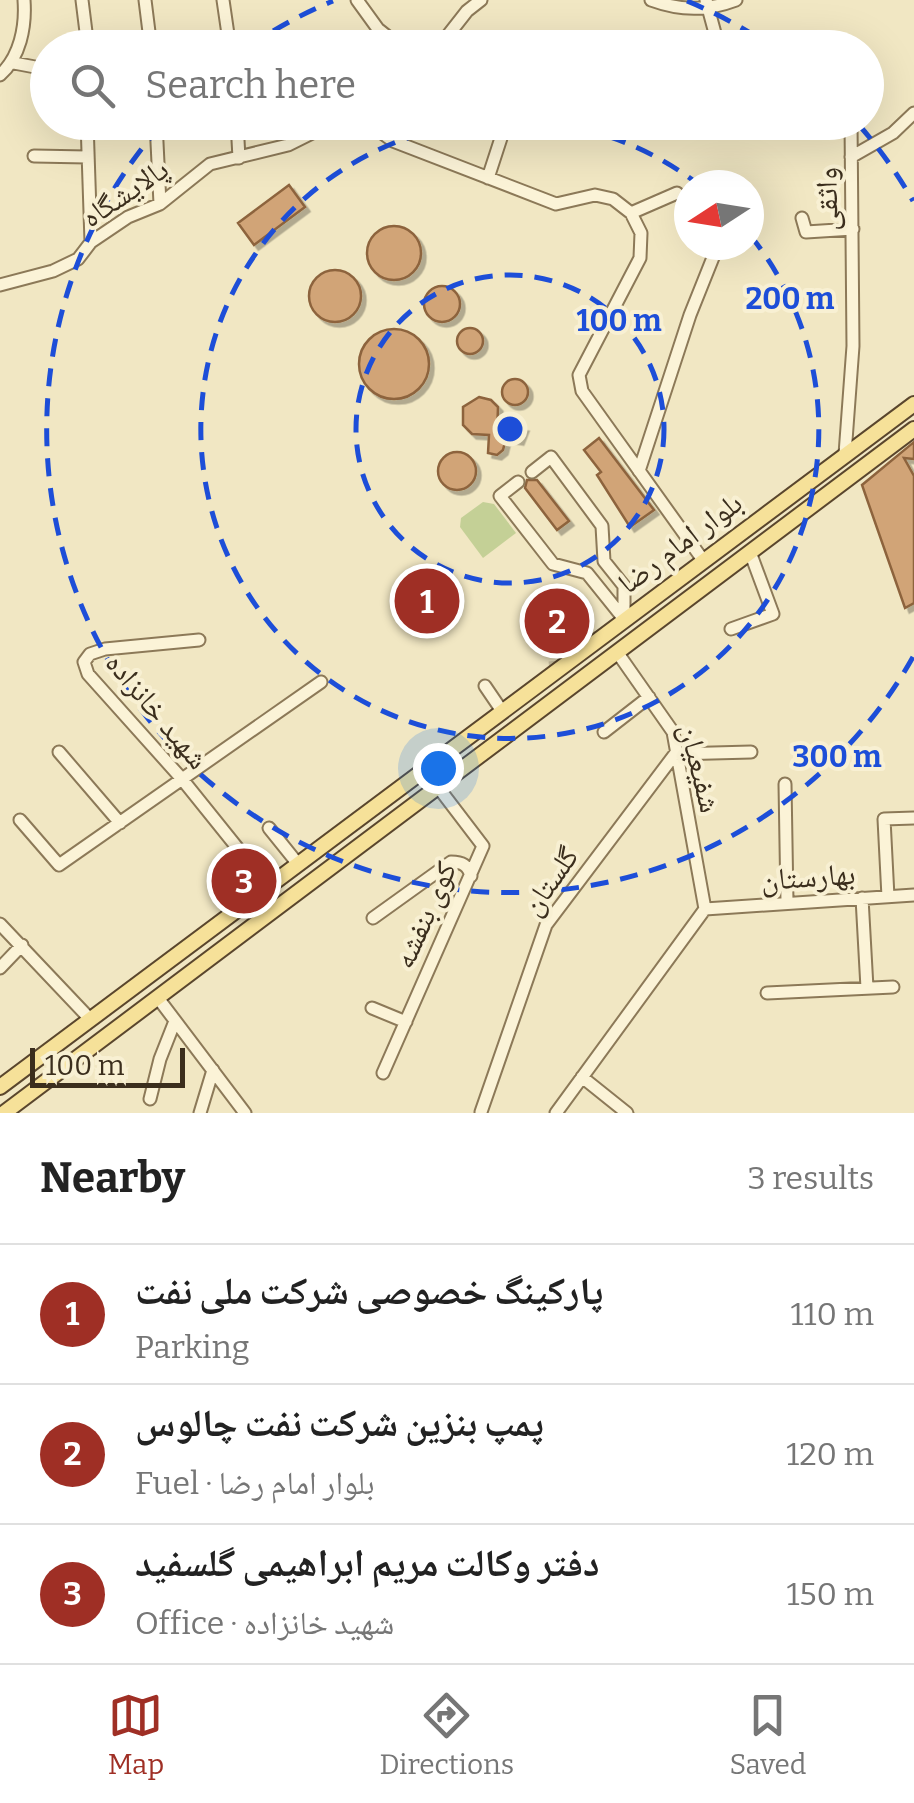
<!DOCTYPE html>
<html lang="en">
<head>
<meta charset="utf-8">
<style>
  body { margin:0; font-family:Bitter,"Noto Naskh Arabic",serif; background:#f2f2f2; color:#222 }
  .compass { position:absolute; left:674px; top:170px; width:90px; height:90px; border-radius:50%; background:#fff; box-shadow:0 10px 40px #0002; rotate:258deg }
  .scale { position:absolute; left:30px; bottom:25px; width:155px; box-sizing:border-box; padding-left:10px; border:5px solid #3b2e1d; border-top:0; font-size:28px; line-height:35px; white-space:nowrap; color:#3b2e1d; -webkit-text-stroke:8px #f8f0d3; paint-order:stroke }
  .you { position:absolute; left:438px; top:768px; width:35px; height:35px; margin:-25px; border:8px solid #fff; border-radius:50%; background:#1a73e8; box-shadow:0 0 0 15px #1a73e833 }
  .badge { display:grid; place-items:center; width:65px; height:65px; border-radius:50%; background:#9f2f25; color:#fff; font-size:32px; font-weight:700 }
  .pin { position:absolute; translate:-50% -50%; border:5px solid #fff; box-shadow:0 2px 10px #0006 }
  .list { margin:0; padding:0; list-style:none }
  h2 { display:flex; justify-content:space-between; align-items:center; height:130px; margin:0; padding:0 40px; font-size:42px }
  h2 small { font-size:32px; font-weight:400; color:#767676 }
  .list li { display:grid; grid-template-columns:65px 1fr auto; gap:30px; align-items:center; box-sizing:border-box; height:140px; padding:0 40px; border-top:2px solid #e0e0e0 }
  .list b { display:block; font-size:38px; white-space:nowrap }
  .list p { margin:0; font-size:32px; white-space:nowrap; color:#767676 }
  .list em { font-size:32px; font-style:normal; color:#767676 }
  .icon { flex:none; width:55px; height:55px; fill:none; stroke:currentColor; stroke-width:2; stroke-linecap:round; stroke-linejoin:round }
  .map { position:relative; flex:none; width:914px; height:1113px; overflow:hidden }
  .search { position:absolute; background:#fff; box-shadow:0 10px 40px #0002; left:30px; right:30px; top:30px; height:110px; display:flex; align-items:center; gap:25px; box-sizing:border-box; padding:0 35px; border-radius:55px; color:#767676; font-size:38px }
  .sheet { height:550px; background:#fff }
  nav { display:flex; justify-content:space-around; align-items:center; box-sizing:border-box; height:140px; border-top:2px solid #e0e0e0; background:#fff; font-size:28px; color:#767676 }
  nav a { display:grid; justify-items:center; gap:5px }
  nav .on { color:#9f2f25 }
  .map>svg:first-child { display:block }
</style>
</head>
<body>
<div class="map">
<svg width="914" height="1113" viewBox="0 0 914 1113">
  <defs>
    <filter id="shadow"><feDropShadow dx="4.5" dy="4.5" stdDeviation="0" flood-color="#0004"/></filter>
  </defs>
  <rect width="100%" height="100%" fill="#f1e7c3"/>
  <path fill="#c4d096" d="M483,502L494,504L516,533L483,558L460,527L461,518Z"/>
  <path fill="#d1a477" stroke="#8d643d" stroke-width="2.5" filter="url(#shadow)" d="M289,185L305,207L254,245L238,223Z
    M367 253a27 27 0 1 1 54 0a27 27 0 1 1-54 0Z
    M309 296a26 26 0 1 1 52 0a26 26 0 1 1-52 0Z
    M424 304a18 18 0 1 1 36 0a18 18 0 1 1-36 0Z
    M457 341a13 13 0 1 1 26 0a13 13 0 1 1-26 0Z
    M359 364a35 35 0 1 1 70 0a35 35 0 1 1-70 0Z
    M502 392a13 13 0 1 1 26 0a13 13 0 1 1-26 0Z
    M479,397L491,400L498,407L497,434L512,426L524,427L519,440L506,438L503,450L497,455L488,453L489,435L472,434L463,425V407Z
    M599,438L654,510L630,527L597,475L601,472L584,450Z
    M914,442V459L904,458L914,476V603L905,608L862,485Z
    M438 471a19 19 0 1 1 38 0a19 19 0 1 1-38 0Z
    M527,480H537L569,521L557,530L525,488Z
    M549,606L571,635L559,644L537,615Z"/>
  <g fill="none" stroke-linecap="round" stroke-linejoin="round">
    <path stroke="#cdc2a2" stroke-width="11" stroke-dasharray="11 5.5" stroke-linecap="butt" d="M555,672L553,649L544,636L563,622L565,620L575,632L599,638"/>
    <defs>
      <path id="minor" d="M82,0L88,48
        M145,0L151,48
        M223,0L230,48
        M357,0L378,29L402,48
        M651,0C681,11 707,11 736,0
        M706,0L719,48
        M438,48L467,11L481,0
        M14,63L35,67
        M0,75C20,57 26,27 24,0
        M87,122L91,242
        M156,122L160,204
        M237,122L239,158
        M367,122L393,141L556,204L595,195L613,199L631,213L641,233L640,258L579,375L582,391L703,560
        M34,156L87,157
        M851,157L893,133L914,113
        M488,178L502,135
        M631,213L677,193
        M802,218L806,232L853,229
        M0,285L53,271L78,259L91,242L128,217L160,204L210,164L288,145L334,122
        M845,454L853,346L851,122
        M639,471L690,315L716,250
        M518,482L500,496L553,564L587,573L624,619V586L604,561L602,526L551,457L532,472
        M731,629L773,614L750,552
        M199,640L105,649L90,654L84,662L88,674L182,779L268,886
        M617,652L673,732L705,909
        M485,686L502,711
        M604,732L649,697
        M59,752L120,823
        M785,784L787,902
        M20,820L59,865L321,682
        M269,828L298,864
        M888,897L884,819L914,818
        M862,898L867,988
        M705,909L914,895
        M373,918L451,862C462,862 468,865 471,876
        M0,924L90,1019
        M0,968L22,945
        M767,993L893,987
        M158,998L245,1113
        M372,1008L406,1022
        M383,1073L483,846L438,787
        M582,1077L627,1113
        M150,1099L160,1059L175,1021
        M481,1112L546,925L675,754L751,752
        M200,1113L213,1070
        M556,1113L705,909"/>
      <path id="major" d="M0,1087L914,404
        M4,1113L914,429"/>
    </defs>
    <use href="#minor" stroke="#8c7958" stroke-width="15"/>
    <use href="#major" stroke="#5a462d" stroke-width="18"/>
    <use href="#minor" stroke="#fbf3d7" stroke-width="11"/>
    <use href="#major" stroke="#f6e199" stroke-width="14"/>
  </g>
  <g fill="none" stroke="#1d4ed8" stroke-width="5" stroke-dasharray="18 12">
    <circle cx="510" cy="429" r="154"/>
    <path d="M550 123A309 309 0 0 1 698 184M750 235A309 309 0 1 1 470 123"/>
    <path d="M913 657A463 463 0 1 1 161 125M248 47A463 463 0 0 1 333 1M687 1A463 463 0 0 1 772 47M859 125A463 463 0 0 1 913 201"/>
  </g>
  <g text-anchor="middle" stroke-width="8" stroke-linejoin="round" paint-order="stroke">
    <g font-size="30" fill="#3b2e1d" stroke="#f8f0d3">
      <text transform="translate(125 193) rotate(-34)" y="10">پالایشگاه</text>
      <text transform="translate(827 199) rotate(-91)" y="10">واثقی</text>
      <text transform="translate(680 543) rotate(-37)" y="10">بلوار امام رضا</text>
      <text transform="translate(157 711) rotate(50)" y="10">شهید خانزاده</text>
      <text transform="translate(700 768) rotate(76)" y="10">شفیعیان</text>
      <text transform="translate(808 877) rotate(-4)" y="10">بهارستان</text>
      <text transform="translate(550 881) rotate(-55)" y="10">گلستان</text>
      <text transform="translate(425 915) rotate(-66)" y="10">کوی بنفشه</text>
    </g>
  </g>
  <circle cx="510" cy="429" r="15" fill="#1d4ed8" stroke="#f8f0d3" stroke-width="5"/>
  <g font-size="30" text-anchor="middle" font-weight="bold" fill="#1d4ed8" stroke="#f8f0d3" stroke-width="8" stroke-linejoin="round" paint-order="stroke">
    <text x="790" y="309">200 m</text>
    <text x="619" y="331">100 m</text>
    <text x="837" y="767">300 m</text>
  </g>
</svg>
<svg class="compass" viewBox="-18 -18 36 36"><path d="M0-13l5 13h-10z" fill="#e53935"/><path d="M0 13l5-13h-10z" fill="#767676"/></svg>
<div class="scale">100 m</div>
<div class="you"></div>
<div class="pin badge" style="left:427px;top:601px">1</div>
<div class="pin badge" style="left:557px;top:621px">2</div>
<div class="pin badge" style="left:244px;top:881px">3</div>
<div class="search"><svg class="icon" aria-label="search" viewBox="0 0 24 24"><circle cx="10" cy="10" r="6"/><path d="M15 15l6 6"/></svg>Search here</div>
</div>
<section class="sheet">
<h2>Nearby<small>3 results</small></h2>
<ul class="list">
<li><span class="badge">1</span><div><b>پارکینگ خصوصی شرکت ملی نفت</b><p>Parking</p></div><em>110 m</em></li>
<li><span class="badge">2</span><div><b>پمپ بنزین شرکت نفت چالوس</b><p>Fuel · بلوار امام رضا</p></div><em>120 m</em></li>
<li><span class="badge">3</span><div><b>دفتر وکالت مریم ابراهیمی گلسفید</b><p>Office · شهید خانزاده</p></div><em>150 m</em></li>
</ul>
</section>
<nav>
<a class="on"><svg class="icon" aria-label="map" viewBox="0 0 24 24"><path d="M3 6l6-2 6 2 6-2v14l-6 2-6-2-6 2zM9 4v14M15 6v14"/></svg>Map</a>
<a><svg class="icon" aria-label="directions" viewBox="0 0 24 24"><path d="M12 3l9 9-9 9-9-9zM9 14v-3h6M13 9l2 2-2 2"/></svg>Directions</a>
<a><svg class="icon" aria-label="saved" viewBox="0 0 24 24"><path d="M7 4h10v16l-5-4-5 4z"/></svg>Saved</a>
</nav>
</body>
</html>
